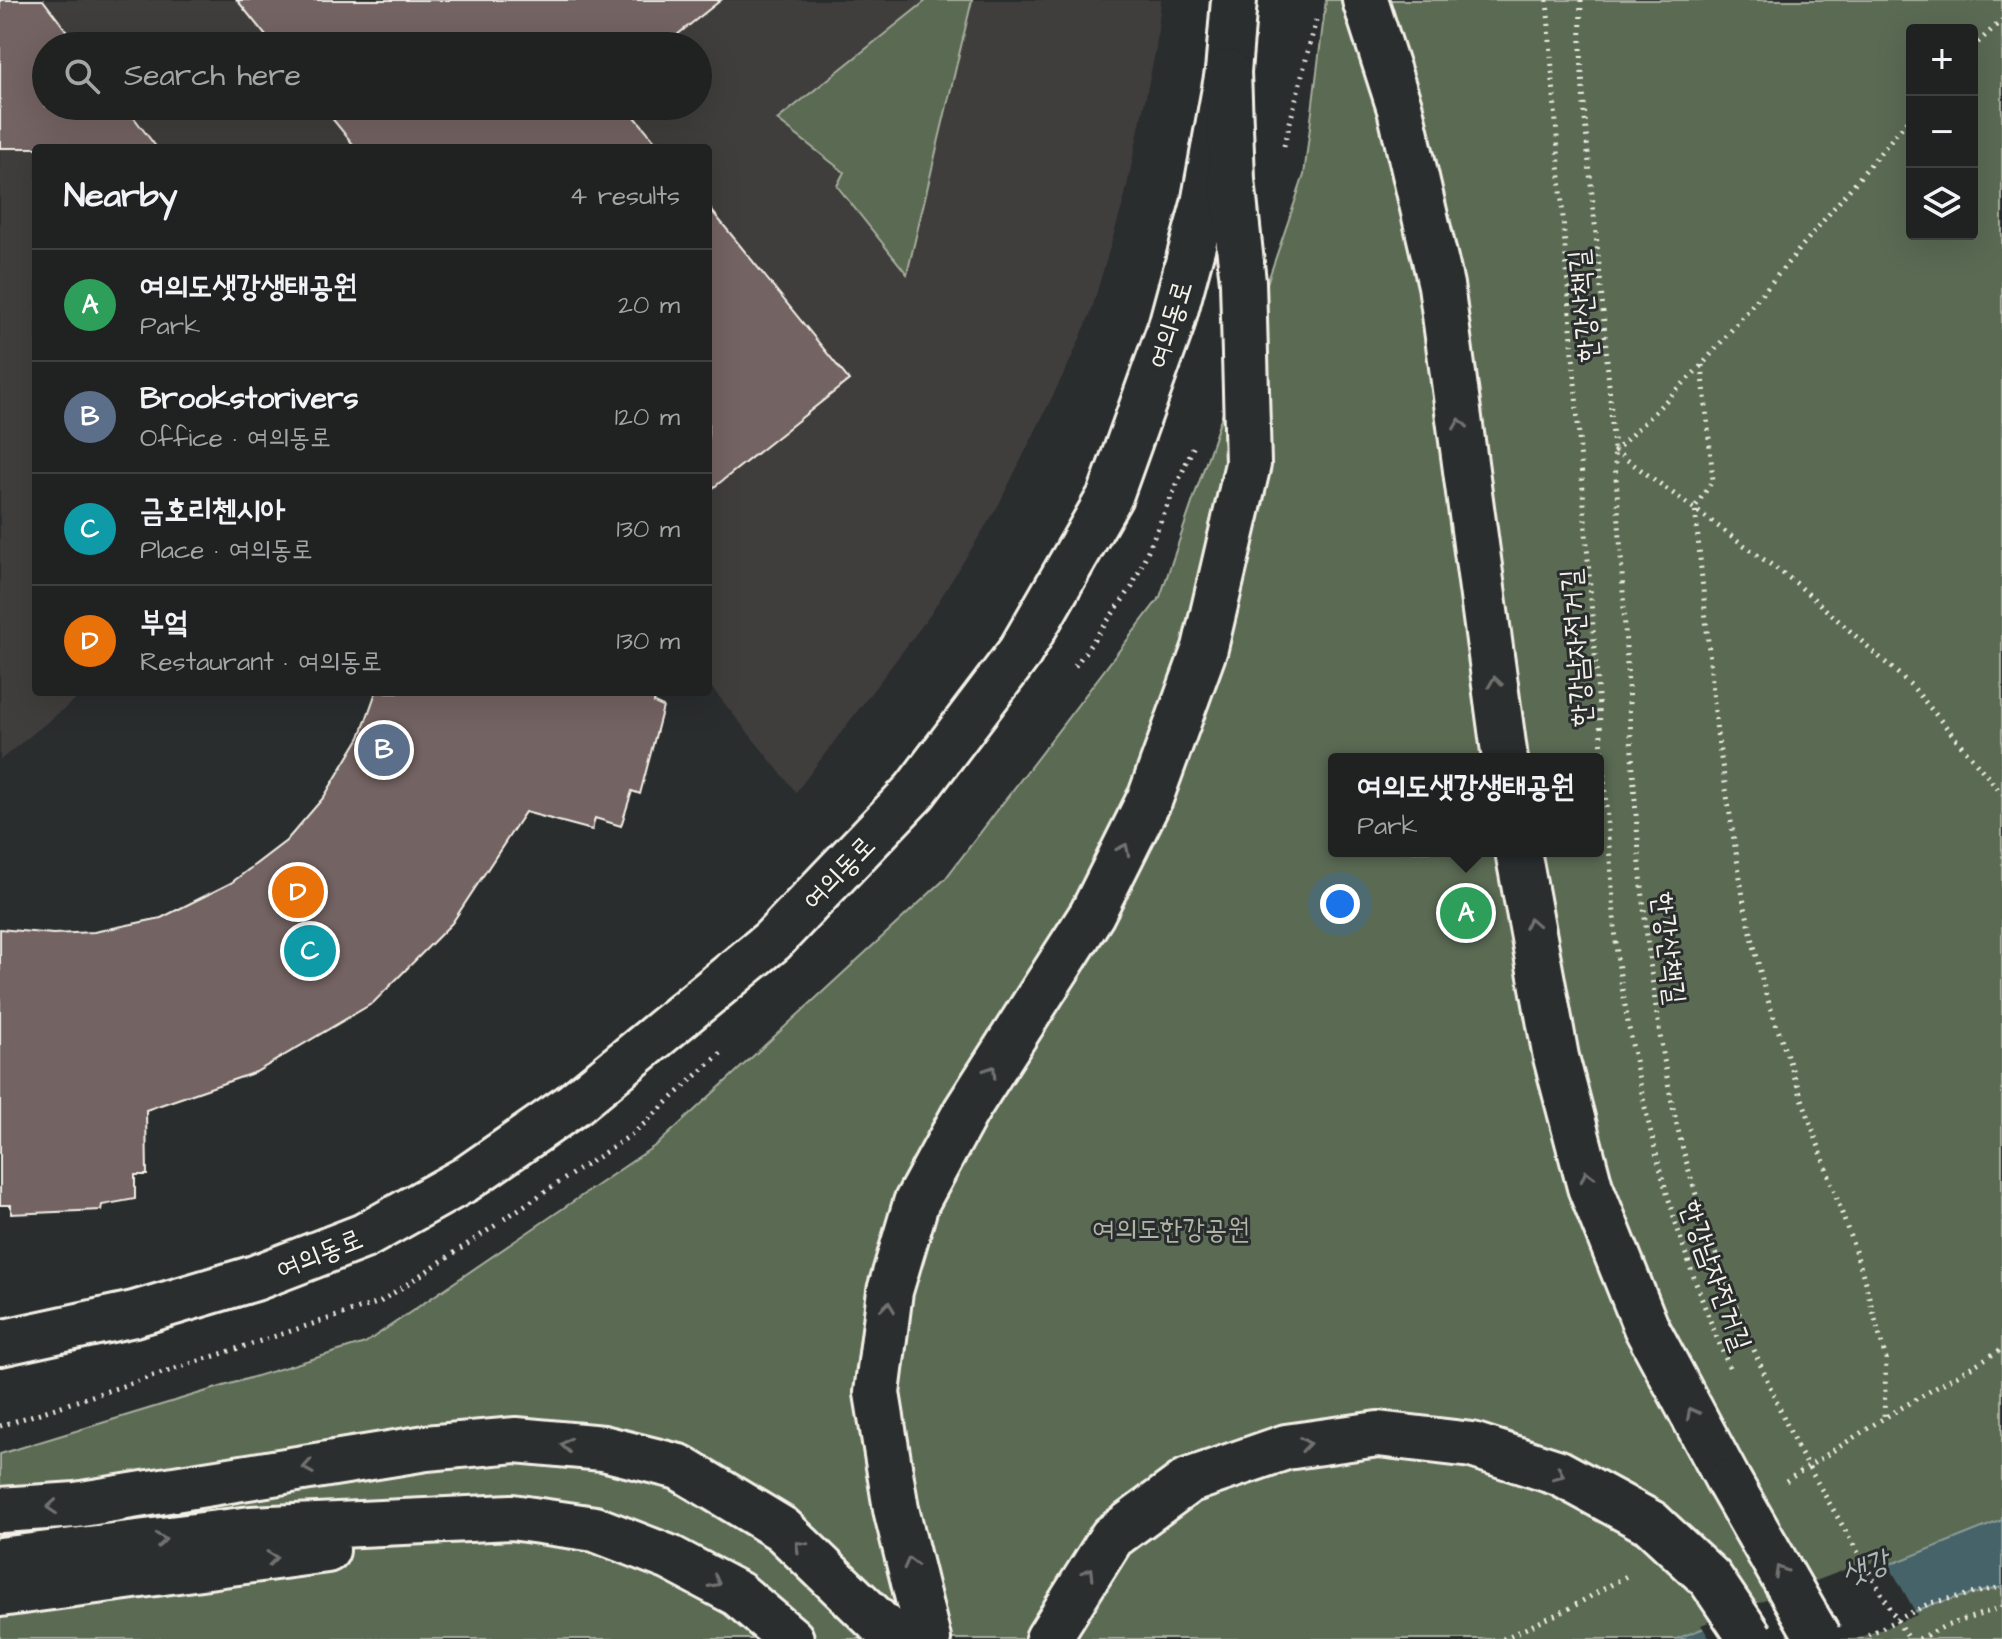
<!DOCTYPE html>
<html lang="en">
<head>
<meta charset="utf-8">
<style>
  body { margin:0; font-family:"Architects Daughter","Poor Story",sans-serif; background:#2d2f2f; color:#f1f3f6 }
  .controls { position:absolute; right:24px; top:24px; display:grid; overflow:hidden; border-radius:8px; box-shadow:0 8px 32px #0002 }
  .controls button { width:72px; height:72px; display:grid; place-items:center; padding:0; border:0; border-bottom:2px solid #3d3f40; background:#202222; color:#f1f3f6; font:40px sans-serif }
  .you { position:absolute; left:1340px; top:904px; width:28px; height:28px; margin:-20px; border:6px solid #fff; border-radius:50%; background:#1a73e8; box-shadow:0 0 0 12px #1a73e833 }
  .badge { display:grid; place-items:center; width:52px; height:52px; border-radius:50%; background:#1a73e8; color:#fff; font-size:26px; font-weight:700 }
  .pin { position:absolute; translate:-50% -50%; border:4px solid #fff; box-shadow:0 2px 8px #0006 }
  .popup { position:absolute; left:1328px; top:753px; width:276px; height:104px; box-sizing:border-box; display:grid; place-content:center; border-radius:8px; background:#202222; filter:drop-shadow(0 2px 6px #0005); font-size:26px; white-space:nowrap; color:#a2a4a5 }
  .popup b { font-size:30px; color:#f1f3f6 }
  .popup::after { content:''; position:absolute; left:50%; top:100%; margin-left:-16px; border:16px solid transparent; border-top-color:#202222 }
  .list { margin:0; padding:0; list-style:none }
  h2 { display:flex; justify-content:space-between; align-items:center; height:104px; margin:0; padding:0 32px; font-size:34px }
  h2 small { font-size:26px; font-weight:400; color:#a2a4a5 }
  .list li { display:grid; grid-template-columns:52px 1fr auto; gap:24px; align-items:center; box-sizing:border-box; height:112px; padding:0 32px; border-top:2px solid #3d3f40 }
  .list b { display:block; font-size:30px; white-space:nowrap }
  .list p { margin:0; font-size:26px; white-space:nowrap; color:#a2a4a5 }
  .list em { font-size:26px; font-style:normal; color:#a2a4a5 }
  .icon { flex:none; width:44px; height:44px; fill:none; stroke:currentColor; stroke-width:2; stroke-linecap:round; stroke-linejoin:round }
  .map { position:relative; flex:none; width:2002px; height:1639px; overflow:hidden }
  .search { position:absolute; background:#202222; box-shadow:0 8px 32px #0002; left:32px; top:32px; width:680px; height:88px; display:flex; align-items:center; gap:20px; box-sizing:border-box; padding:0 28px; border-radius:44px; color:#a2a4a5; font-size:30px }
  .panel { position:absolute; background:#202222; box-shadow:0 8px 32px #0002; left:32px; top:144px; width:680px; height:552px; border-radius:8px }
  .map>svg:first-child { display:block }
</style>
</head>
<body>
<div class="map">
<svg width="2002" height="1639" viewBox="0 0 2002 1639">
  <rect width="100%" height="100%" fill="#2a2d2e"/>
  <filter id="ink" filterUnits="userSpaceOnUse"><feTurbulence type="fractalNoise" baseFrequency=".0125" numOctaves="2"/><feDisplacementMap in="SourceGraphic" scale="16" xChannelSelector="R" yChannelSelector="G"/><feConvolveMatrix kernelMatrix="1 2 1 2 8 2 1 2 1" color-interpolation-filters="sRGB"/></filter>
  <g filter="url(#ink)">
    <path fill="#403e3e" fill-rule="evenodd" d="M0,0H1161L1156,48L1124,200L1090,315L1071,359L998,506L930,615L796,792L708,683V148H36V692H85L0,760ZM46,46H698V106H46Z"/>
    <path fill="#5a6a52" stroke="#a7ae9d" stroke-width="2" fill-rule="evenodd" d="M927,0H972L907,274L837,186L844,172L777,120Z
      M1326,0H2002V1639H0V1454L365,1343L659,1143L945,879L1160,597L1304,175ZM1912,30H1972V234H1912ZM1334,759H1598V851H1334Z"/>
    <path fill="#456367" stroke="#8b9c9b" stroke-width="2" d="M2002,1520V1587L1936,1603L1845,1639H1676L1854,1570L1897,1562Z"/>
    <path fill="#2a2d2e" d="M1886,1560L1917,1615L1856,1639H1710L1701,1625L1852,1567Z"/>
    <path fill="#736462" stroke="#f4f1e8" stroke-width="2" d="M0,0H43L78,46H46V106H125L157,148H0Z
      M237,0H721L663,46H274Z
      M322,106H626L661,148H356Z
      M708,206L849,380L708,492Z
      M376,692H657L654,703L663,707L640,794L632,791L621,826L595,818L592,830L525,812L452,923L373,1003L256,1072L146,1110L147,1175H135V1199L102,1205L101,1210L11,1214V1205H0V929L53,934L94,932L161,918L231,883L286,841L324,797L360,737Z"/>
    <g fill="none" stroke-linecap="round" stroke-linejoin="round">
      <defs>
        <path id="secondary" d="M0,1343L134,1314L255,1278L364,1236L466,1179L574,1104L772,941L915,791L1020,652L1110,496L1171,326L1204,204L1228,72L1234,0"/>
        <path id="primary" d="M0,1510L76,1505L426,1448L516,1440L603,1448L679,1467L782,1529L896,1639
          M0,1560L251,1529L512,1517L595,1529L670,1558L738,1594L791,1639
          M0,1594L327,1550
          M928,1639L896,1509L877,1393L890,1291L916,1203L966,1111L1092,914L1151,796L1205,648L1248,464L1243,282L1232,180L1228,72"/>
        <path id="highway" d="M1365,0L1400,109L1441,285L1505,759
          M1518,851L1556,1057L1590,1187L1646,1327L1729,1482
          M1048,1639L1112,1537L1188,1481L1286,1447L1378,1434L1472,1445L1559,1473L1651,1523"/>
      </defs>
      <use href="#secondary" stroke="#f4f1e8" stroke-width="50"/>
      <use href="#primary" stroke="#f4f1e8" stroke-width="50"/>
      <use href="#highway" stroke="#f4f1e8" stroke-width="50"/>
      <path stroke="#f4f1e8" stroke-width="5" stroke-dasharray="2 6" stroke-linecap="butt" d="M1547,0L1617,955C1639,1103 1671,1234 1731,1371
        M1581,0C1579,72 1587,142 1594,214C1602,292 1608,372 1614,450C1630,659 1630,870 1667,1077C1690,1206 1743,1328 1797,1447
        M1972,48L2002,20
        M1912,115L1702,365L1615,451L1796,583L1912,686L2002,794
        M1284,146L1316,20
        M1702,365L1713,480L1695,507L1717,733L1744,903L1765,992L1861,1268L1886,1359L1884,1418L2002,1349
        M1075,666L1132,587L1195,443
        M504,1219L634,1133L721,1053
        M0,1426L380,1302L496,1225
        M1786,1481L1884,1418
        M1868,1635L1930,1603L2002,1587
        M1503,1639L1570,1608L1630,1574
        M1919,1639L1943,1627L2002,1607"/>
      <use href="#secondary" stroke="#2a2d2e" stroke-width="44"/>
      <use href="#primary" stroke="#2a2d2e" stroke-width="44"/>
      <use href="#highway" stroke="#2a2d2e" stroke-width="44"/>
      <defs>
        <path id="highway-bridge" d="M1729,1482L1819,1639
          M1651,1523L1710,1578L1751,1639"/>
      </defs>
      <use href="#highway-bridge" stroke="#f4f1e8" stroke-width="50" stroke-linecap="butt"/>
      <path stroke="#f4f1e8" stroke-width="5" stroke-dasharray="2 6" stroke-linecap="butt" d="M1797,1447L1908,1639"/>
      <use href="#highway-bridge" stroke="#2a2d2e" stroke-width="44"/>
    </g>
    <defs><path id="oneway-chevron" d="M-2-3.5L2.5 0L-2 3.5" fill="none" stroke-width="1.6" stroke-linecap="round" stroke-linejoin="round" transform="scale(2)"/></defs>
    <g stroke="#71726f">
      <use href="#oneway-chevron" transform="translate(1460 424) rotate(-98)"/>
      <use href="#oneway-chevron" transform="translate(1495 682) rotate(-98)"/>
      <use href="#oneway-chevron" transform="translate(1124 849) rotate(-64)"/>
      <use href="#oneway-chevron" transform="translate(1531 923) rotate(-101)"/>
      <use href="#oneway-chevron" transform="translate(991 1071) rotate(-57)"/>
      <use href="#oneway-chevron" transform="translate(1587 1176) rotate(-105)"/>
      <use href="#oneway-chevron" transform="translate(888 1307) rotate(-83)"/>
      <use href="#oneway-chevron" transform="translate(1692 1413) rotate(-118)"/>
      <use href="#oneway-chevron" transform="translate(1305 1444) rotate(-8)"/>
      <use href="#oneway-chevron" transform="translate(566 1445) rotate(-175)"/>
      <use href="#oneway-chevron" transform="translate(308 1467) rotate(171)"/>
      <use href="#oneway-chevron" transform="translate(1559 1474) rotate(23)"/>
      <use href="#oneway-chevron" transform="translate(52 1507) rotate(176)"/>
      <use href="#oneway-chevron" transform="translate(161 1540) rotate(-7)"/>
      <use href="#oneway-chevron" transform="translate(800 1546) rotate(-136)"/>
      <use href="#oneway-chevron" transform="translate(272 1558) rotate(-8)"/>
      <use href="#oneway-chevron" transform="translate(910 1563) rotate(-104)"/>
      <use href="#oneway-chevron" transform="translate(1780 1571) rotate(-120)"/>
      <use href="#oneway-chevron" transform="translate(1089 1573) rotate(-58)"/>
      <use href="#oneway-chevron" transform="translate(715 1582) rotate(28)"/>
    </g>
  </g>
  <g text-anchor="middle" stroke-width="6" stroke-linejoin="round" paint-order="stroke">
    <g font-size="28" fill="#f4f1e8" stroke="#2a2d2e">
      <text transform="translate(1582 306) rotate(-95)" y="10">한강산책길</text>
      <text transform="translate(1169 324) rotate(-73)" y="10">여의동로</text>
      <text transform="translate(1575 648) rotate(-94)" y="10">한강남자전거길</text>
      <text transform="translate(838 872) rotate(-46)" y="10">여의동로</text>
      <text transform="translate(1670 948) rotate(83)" y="10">한강산책길</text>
      <text transform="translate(319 1253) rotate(-22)" y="10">여의동로</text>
      <text transform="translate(1717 1275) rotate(70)" y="10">한강남자전거길</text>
    </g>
    <g font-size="28" fill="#afb4a4" stroke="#2a2d2e">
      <text x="1171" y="1238">여의도한강공원</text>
    </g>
    <g font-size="30" font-style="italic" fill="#aeb8b4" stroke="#2a2d2e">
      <text transform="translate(1865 1567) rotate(-20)" y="10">샛강</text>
    </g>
  </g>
</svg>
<div class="controls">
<button>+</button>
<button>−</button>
<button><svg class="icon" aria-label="layers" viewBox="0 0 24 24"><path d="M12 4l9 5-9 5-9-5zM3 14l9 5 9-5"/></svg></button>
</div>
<div class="you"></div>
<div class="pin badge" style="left:1466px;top:913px;background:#2e9e5b">A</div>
<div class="popup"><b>여의도샛강생태공원</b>Park</div>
<div class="pin badge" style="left:384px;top:750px;background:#5c6f8a">B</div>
<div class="pin badge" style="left:310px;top:951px;background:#0f9aa8">C</div>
<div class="pin badge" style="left:298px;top:892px;background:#e8710a">D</div>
<div class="search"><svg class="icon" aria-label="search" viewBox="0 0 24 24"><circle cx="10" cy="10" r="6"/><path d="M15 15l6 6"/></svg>Search here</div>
<section class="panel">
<h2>Nearby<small>4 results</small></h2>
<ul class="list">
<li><span class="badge" style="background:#2e9e5b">A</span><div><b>여의도샛강생태공원</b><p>Park</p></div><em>20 m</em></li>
<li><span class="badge" style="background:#5c6f8a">B</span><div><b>Brookstorivers</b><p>Office · 여의동로</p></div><em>120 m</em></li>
<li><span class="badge" style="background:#0f9aa8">C</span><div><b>금호리첸시아</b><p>Place · 여의동로</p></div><em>130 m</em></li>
<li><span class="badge" style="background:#e8710a">D</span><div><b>부엌</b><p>Restaurant · 여의동로</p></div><em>130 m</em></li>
</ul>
</section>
</div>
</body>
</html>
